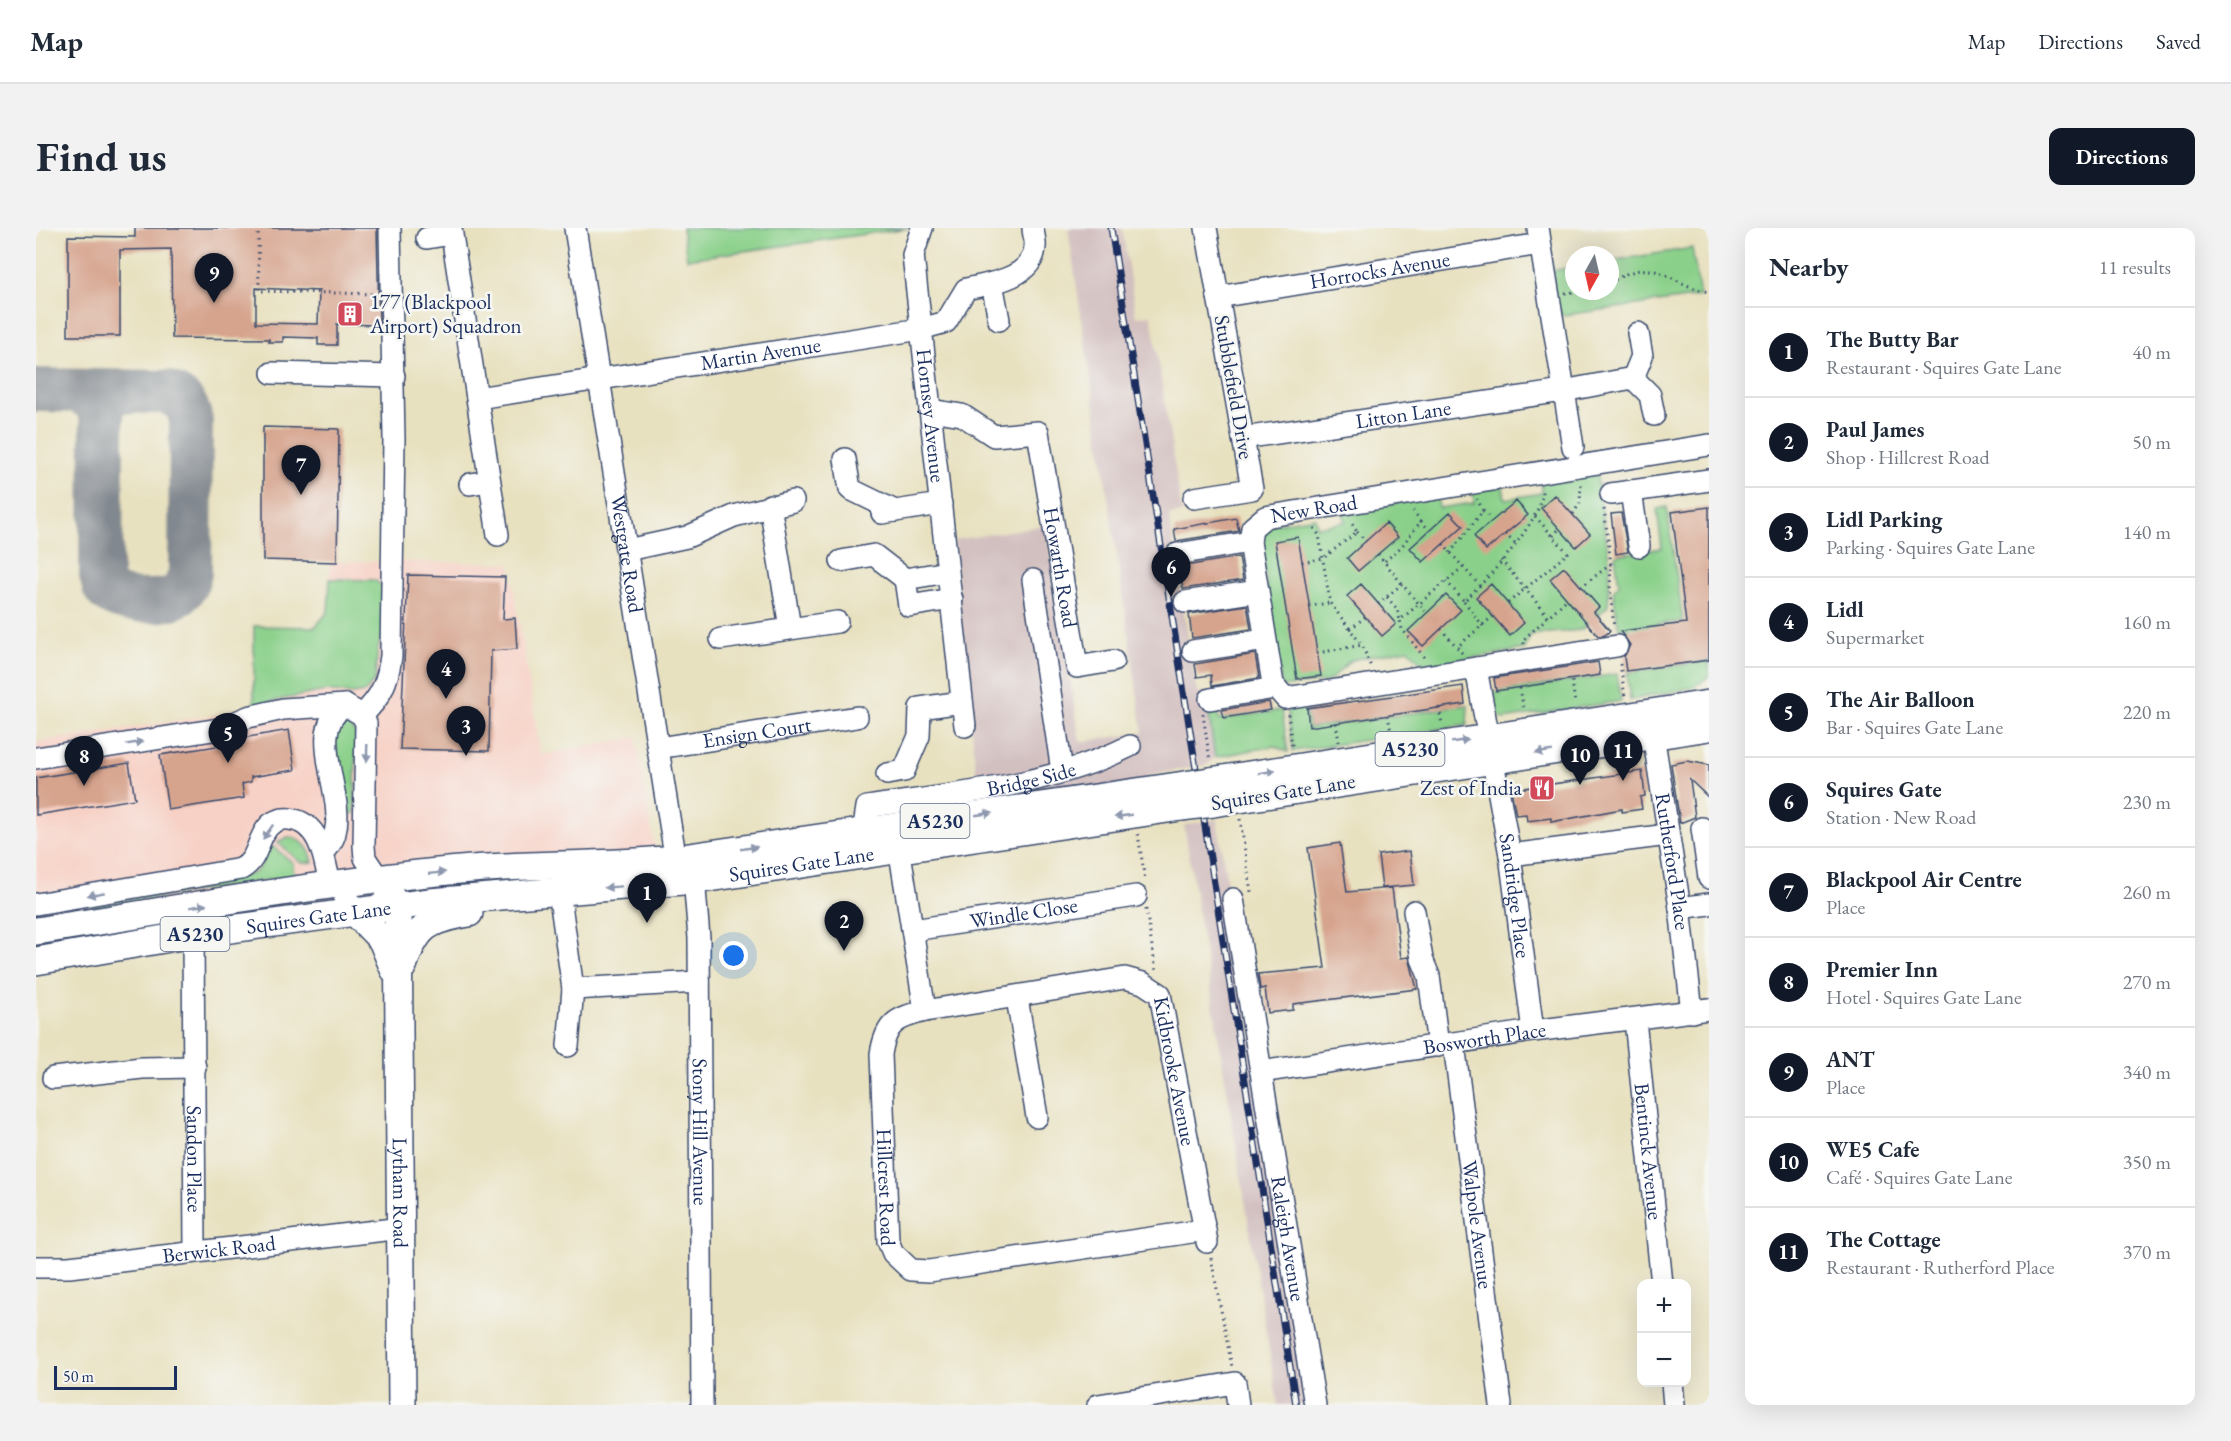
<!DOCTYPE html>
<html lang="en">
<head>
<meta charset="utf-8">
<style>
  body { margin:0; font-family:"EB Garamond",serif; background:#f2f2f3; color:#1f2937 }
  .controls { position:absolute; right:18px; bottom:18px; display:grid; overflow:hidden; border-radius:12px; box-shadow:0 6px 24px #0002 }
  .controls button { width:54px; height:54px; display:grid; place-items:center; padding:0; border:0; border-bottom:2px solid #e0e1e3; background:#fff; color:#1f2937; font:30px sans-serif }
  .compass { position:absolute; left:1529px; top:18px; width:54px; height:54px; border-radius:50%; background:#fff; box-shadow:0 6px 24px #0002; rotate:188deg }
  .scale { position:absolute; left:18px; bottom:15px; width:123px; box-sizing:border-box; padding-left:6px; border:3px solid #1b2f5e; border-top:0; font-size:16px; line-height:21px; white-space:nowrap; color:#1b2f5e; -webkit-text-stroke:4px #f6f6f2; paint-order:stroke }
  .you { position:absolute; left:698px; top:728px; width:21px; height:21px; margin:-15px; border:4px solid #fff; border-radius:50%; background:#1a73e8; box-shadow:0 0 0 9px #1a73e833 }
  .badge { display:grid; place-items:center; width:39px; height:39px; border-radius:50%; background:#111827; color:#fff; font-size:20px; font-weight:700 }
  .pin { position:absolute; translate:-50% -50px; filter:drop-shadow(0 2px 3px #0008) }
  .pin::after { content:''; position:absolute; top:32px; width:21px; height:18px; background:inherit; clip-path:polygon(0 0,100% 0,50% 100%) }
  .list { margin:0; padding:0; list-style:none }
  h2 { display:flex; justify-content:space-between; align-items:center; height:78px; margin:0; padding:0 24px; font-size:26px }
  h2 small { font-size:20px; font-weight:400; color:#747a83 }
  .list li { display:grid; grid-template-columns:39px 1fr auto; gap:18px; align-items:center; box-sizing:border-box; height:90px; padding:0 24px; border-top:2px solid #e0e1e3 }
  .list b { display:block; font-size:22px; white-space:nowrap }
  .list p { margin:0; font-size:20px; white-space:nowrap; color:#747a83 }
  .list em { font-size:20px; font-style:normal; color:#747a83 }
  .map { position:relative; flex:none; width:1673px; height:1177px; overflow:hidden; border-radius:12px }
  header { display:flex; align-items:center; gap:36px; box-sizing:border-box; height:84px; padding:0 30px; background:#fff; border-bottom:2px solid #e0e1e3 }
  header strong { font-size:28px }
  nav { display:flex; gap:33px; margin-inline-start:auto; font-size:21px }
  .intro { display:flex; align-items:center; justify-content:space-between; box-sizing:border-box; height:144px; padding:0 36px }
  h1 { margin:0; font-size:42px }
  .button { padding:15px 27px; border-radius:12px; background:#111827; color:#fff; font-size:21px; font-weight:700 }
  main { display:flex; gap:36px; padding:0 36px }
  aside { flex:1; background:#fff; border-radius:12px; box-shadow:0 6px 24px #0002 }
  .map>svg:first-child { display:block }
</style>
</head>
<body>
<header>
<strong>Map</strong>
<nav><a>Map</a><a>Directions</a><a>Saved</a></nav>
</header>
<div class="intro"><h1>Find us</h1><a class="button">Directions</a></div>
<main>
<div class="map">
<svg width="1673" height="1177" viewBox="0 0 1673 1177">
  <rect width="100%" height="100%" fill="#f6f6f2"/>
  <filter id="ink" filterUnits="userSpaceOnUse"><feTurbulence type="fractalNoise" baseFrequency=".0167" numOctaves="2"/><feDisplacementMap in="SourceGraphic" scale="12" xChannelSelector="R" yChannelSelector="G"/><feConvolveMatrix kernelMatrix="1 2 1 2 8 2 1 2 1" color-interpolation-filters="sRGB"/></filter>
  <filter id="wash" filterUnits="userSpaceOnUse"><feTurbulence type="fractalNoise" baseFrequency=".008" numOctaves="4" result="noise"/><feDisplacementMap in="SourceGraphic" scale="24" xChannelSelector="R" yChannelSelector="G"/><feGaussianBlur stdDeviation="1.35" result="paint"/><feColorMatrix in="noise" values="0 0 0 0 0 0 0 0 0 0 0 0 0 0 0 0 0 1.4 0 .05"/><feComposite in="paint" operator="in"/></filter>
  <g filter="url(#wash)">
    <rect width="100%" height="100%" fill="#e8e1c0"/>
    <path fill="#f7d1c6" d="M294,333L474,335L505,527L600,509L621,633L0,703V514L185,486L218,477V398L279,399L292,384Z"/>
    <path fill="#d2bfbf" d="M1032,0H1086L1100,89L1115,87L1146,285L1133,287L1161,465L1169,464L1179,529L1171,537L1113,547L1115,562L944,586L918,312L1010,297L1044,514L1107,504Z
      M1181,591L1272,1177H1242L1148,597Z"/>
    <path fill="#8ad08a" stroke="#528074" stroke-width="1.5" d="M646,0H873L651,31Z
      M1656,20L1664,68L1515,89L1508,44L1538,39V63H1574V33Z
      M1560,243L1574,337L1572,378L1545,402L1494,407L1489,421L1388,438L1372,421L1315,432L1293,453L1246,459L1224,309L1228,298L1279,289L1281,299L1309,294L1307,284L1401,268L1403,280L1438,275L1437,263L1467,258L1469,271L1506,265L1505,252Z
      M1631,279L1647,393L1583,401L1577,363L1583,356L1579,327L1626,320L1621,281Z
      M294,351L339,352L347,359L348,402L342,420L339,452L329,464L316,466L289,463L218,477V398L279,399L292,384Z
      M1673,433V448L1659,459L1594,472L1591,445Z
      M1581,446L1585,473L1467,491L1459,482L1457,465Z
      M1432,477L1431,497L1257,523L1251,481L1269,478L1273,500Z
      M1181,479L1183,492L1246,482L1252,524L1238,518L1179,529L1172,480Z
      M309,496L315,499L320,506L319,585L315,586L311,582L298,510L303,498Z
      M252,609C267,611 274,620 277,634L265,635L241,614Z
      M235,617L257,635L258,648L0,689L215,646C229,640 226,627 235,617Z"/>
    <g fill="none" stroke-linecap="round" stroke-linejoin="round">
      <path stroke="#82888f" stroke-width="44" d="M0,162L130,164C146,170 152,176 155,193L154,345C152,353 148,364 140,368C126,376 78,375 69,360C67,357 66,350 65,347L66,192C62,174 56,170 41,163"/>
    </g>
    <g id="blocks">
      <path fill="#d6a38c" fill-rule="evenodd" d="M99,0H341L343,97L301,96V117H282V110L247,109V114H233V111L136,110L135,21L84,22V108H32V8L99,9ZM220,60L283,63L282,96L220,95Z
        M227,199L303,201L301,334L227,332Z
        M1519,267L1554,306L1540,319L1505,280Z
        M1480,273L1492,287L1450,322L1438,308Z
        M1673,279V432L1590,443L1588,429L1594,417L1584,403L1650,395L1636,284Z
        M1414,284L1427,298L1387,334L1374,320Z
        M1585,285L1592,324L1580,326L1575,286Z
        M1200,290L1203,303L1140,313L1138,301Z
        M1350,295L1362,309L1322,343L1311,330Z
        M1262,309L1285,448L1261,451L1239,313Z
        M1203,329L1207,352L1147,361L1143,339Z
        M1528,339L1563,379L1558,384L1574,403L1569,407L1562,408L1514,351Z
        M372,347L469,349L467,391L479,390L481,421L455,423L453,523L364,521Z
        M1325,356L1360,396L1346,408L1311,368Z
        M1455,356L1488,395L1474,408L1440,369Z
        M1410,367L1425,382L1387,418L1372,403Z
        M1211,377L1215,401L1156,410L1153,386Z
        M1219,426L1223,450L1176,458L1175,447L1161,449L1159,436Z
        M1562,434L1564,447L1460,463L1458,450Z
        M1427,458L1429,476L1273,499L1271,480Z
        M1233,474L1235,482L1188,490L1186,482Z
        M253,502L259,542L215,549V554L206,556L208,570L132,582L124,527L207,514L206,510Z
        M1651,533L1673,537V570L1654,552L1659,589L1644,595L1635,536Z
        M93,535L99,571L0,587V550Z
        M1606,543L1609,568L1604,569L1606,581L1586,584V581L1515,594V590L1491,593L1490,586L1480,587L1475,562Z
        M1304,615L1311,664L1356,660L1365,730L1373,729L1381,761L1257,776V782L1232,785L1229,760L1224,761L1222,746L1289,740L1272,620Z
        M1374,623L1378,657L1346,660L1342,627Z"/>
    </g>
  </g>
  <g filter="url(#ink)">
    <use href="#blocks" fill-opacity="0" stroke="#3a4a6d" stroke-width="1.5"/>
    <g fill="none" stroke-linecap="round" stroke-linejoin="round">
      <defs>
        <g id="minor">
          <path id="s1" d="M415,0L441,170L885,101L910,94L930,61C954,56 997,50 999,19C1000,13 997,6 997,0"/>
          <path id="s2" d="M539,0L642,646"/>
          <path id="s3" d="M886,0L877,27L929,498"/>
          <path d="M1502,0L1537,219"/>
          <path d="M391,10L415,6"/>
          <path d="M956,55L963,92"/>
          <path id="s4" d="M1182,69L1504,16"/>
          <path d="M1602,105L1606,128L1597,150L1614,167L1618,187"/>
          <path d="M236,145L358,148"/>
          <path d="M441,170L462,307"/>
          <path id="s5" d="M894,182L926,187L958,208L1002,204L1041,439L1077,433"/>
          <path id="s6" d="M1207,210L1527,163L1597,150"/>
          <path d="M809,231L814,261L859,283"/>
          <path d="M434,256L453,253"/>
          <path d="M1595,263L1603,318"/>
          <path d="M1575,266L1673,252"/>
          <path d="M1158,270L1216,261L1170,0"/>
          <path d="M734,277L754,400"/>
          <path d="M846,285L905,276"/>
          <path d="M591,322L651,309L698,288L757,273"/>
          <path d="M1141,326L1214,314"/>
          <path d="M805,333L838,327L869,351"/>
          <path d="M912,344L869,351L873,378L916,371"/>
          <path d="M997,352L1026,543"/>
          <path d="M1149,374L1222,363"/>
          <path d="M685,411L801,394"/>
          <path id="s7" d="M1581,418L1249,470L1237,456L1214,314L1216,300L1229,289L1246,286L1673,217"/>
          <path d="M1157,423L1229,412"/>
          <path id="s8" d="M1440,440L1474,627L1497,803"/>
          <path d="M1174,471L1239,460"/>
          <path d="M326,487C345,470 352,453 355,428L358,211L354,0"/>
          <path id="s9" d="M1615,493L1644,680L1656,784"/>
          <path id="s10" d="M622,520L821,489"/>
          <path d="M0,530L183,501L212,489L247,481L309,477L326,487L330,495L328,618L329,630L343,651"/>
          <path d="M851,546L868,543L883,508L884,480L926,474"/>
          <path d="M1666,600L1673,650"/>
          <path id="s11" d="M861,606L889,783C860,790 850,795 845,826L852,1013L857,1025L875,1042L893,1043L1169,1002"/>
          <path id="s12" d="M825,618L831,579C918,566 1014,558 1094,518"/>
          <path d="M288,625C292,619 298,612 299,605C310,565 268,503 309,477"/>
          <path d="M1474,627L1632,607"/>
          <path id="s13" d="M657,638L663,710L666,1177"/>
          <path d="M523,663L537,761"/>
          <path id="s14" d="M1197,671L1279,1177"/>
          <path d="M0,676L205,641C223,631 220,613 232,599C237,593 246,590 253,591C285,594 289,633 294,658"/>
          <path d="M1644,680L1673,676"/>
          <path d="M1378,683L1386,731L1393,748L1402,818"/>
          <path id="s15" d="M877,702L1100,668"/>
          <path id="s16" d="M157,706L159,1022"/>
          <path d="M981,770L1001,889"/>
          <path id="s17" d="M889,783L1089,750L1107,755L1124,766L1171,1014"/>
          <path id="s18" d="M1599,792L1626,1056"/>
          <path id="s19" d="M1418,816L1465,1177"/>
          <path d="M532,818L537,761L663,754"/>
          <path id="s20" d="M1225,844L1497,803L1673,781"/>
          <path d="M17,850L106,840L159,839"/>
          <path id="s21" d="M0,1039H33L366,1000"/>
          <path d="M1636,1154L1638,1177"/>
          <path d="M1062,1177L1199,1155L1202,1177"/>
        </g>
        <g id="major">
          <path d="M1174,553L1673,476"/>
          <path d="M1177,575L1673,499"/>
          <path id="s22" d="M352,665L362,679L366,1177"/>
          <path d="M311,676L346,712L358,741"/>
          <path d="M0,703C145,681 290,653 436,641C503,636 572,638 639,631L1142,558"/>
          <path id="s23" d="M0,733L157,706L394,674L659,652L1145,579"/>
          <path d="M367,738C381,697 392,692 433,685"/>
        </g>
      </defs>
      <use href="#minor" stroke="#3a4a6d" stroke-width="24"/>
      <use href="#major" stroke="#3a4a6d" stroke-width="30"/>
      <path stroke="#3a4a6d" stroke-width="3" stroke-dasharray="1.5 4.5" stroke-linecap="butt" d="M222,0L223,63L337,66
        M1574,55C1621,24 1630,56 1673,64
        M1529,65L1548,63
        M1568,281L1575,336L1574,361L1578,400
        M1447,283L1455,291
        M1537,286L1544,275L1545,255
        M1385,293L1393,302
        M1278,300L1283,307L1294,375L1326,417
        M1321,304L1330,313
        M1469,306L1480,316
        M1517,308L1523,301
        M1414,325L1447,283L1441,271
        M1342,326L1366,356
        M1465,332L1512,388
        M1349,333L1366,318L1385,293L1377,283
        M1266,334L1286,331L1321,304L1315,294
        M1427,339L1444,358
        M1410,353L1428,373C1450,353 1508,291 1507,261
        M1545,359L1575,336
        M1351,369L1361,381L1364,392
        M1428,373L1447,398
        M1472,375L1532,325L1498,287
        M1342,376L1366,356L1389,383
        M1273,378L1294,375
        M1314,401L1329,389
        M1405,401L1421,419
        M1488,416L1487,412L1531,371
        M1281,425L1326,417L1335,439
        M1426,425L1421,419L1457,388
        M1388,429L1366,401L1364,392L1427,339L1407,316
        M1584,436L1589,468
        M1536,453L1539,475
        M1484,460L1488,483
        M1403,480L1406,496
        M1167,486L1174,533
        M1252,486L1256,518
        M1352,487L1355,504
        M1300,495L1303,514
        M1204,591L1215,664
        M1102,606L1109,652
        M1110,681L1120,743
        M1175,1030L1196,1139"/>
      <use href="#minor" stroke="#fff" stroke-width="21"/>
      <use href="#major" stroke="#fff" stroke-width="27"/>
      <defs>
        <path id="rail" d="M1075,0L1260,1177"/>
      </defs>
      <use href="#rail" stroke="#1b2f5e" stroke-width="7"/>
      <use href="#rail" stroke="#f6f6f2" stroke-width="4.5" stroke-dasharray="14" stroke-linecap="butt"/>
      <defs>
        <path id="major-bridge" d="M1142,558L1174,553
          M1145,579L1177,575"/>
      </defs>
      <use href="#major-bridge" stroke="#3a4a6d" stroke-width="30" stroke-linecap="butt"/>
      <use href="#major-bridge" stroke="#fff" stroke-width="27"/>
    </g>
    <defs><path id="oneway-solid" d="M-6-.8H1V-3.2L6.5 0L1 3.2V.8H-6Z" transform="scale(1.5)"/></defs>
    <g fill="#8d97ae">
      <use href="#oneway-solid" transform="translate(1424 513) rotate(-9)"/>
      <use href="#oneway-solid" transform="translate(99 515) rotate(-9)"/>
      <use href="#oneway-solid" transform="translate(1508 524) rotate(171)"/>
      <use href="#oneway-solid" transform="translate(331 525) rotate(92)"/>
      <use href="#oneway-solid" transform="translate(1231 544) rotate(-9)"/>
      <use href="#oneway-solid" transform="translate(948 586) rotate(-8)"/>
      <use href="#oneway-solid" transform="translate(1087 588) rotate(172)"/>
      <use href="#oneway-solid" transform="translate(232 604) rotate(125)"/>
      <use href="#oneway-solid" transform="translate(713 620) rotate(-8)"/>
      <use href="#oneway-solid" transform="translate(401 645) rotate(-6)"/>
      <use href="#oneway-solid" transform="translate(577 659) rotate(176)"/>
      <use href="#oneway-solid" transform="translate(60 666) rotate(170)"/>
      <use href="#oneway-solid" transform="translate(162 678) rotate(-9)"/>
    </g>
  </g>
  <defs>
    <symbol id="building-square" viewBox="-11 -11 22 22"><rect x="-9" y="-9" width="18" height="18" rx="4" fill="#d1495b" stroke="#f6f6f2"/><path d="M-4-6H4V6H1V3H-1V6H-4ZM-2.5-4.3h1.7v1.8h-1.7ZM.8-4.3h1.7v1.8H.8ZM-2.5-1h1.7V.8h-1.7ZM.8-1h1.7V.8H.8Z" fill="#fff"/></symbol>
    <symbol id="restaurant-square" viewBox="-11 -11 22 22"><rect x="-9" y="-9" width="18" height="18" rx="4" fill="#d1495b" stroke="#f6f6f2"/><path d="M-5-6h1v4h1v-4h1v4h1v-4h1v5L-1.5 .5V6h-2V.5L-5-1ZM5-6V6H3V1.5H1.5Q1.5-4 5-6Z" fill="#fff"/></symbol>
  </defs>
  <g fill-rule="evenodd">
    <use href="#building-square" x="299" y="71" width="30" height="30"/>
    <use href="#restaurant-square" x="1491" y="545" width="30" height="30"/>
  </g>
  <g text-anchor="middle" stroke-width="5" stroke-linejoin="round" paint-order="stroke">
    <g fill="#f6f6f2" stroke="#5d6b8a" stroke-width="1.5">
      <rect x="1339.5" y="504" width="69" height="34" rx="4.5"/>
      <rect x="864.5" y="576" width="69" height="34" rx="4.5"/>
      <rect x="124.5" y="689" width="69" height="34" rx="4.5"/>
    </g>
    <g font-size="20" font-weight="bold" fill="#1b2f5e">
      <text x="1374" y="528">A5230</text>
      <text x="899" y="600">A5230</text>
      <text x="159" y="713">A5230</text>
    </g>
    <g font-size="21" fill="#1b2f5e" stroke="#f6f6f2">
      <text dy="7" stroke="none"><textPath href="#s4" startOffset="164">Horrocks Avenue</textPath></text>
      <text dy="7" stroke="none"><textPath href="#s1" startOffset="459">Martin Avenue</textPath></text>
      <text transform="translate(1198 159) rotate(80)" y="7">Stubblefield Drive</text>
      <text dy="7" stroke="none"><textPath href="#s6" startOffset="162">Litton Lane</textPath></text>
      <text dy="7" stroke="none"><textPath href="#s3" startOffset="190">Hornsey Avenue</textPath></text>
      <text dy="7" stroke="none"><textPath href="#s7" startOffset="579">New Road</textPath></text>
      <text dy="7" stroke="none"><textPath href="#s2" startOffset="330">Westgate Road</textPath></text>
      <text dy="7" stroke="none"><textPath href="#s5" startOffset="252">Howarth Road</textPath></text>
      <text dy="7" stroke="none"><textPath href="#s10" startOffset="100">Ensign Court</textPath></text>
      <text dy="7" stroke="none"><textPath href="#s12" startOffset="206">Bridge Side</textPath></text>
      <text transform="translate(1247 564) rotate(-9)" y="7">Squires Gate Lane</text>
      <text dy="7" stroke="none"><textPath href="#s9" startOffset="142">Rutherford Place</textPath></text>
      <text dy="7" stroke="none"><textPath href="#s23" startOffset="772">Squires Gate Lane</textPath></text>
      <text dy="7" stroke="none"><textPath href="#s8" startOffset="231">Sandridge Place</textPath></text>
      <text dy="7" stroke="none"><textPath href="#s15" startOffset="112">Windle Close</textPath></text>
      <text dy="7" stroke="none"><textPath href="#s23" startOffset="286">Squires Gate Lane</textPath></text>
      <text dy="7" stroke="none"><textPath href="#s20" startOffset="226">Bosworth Place</textPath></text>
      <text dy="7" stroke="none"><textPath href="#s17" startOffset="320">Kidbrooke Avenue</textPath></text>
      <text dy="7" stroke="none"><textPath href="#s13" startOffset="266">Stony Hill Avenue</textPath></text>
      <text dy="7" stroke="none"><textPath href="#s18" startOffset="132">Bentinck Avenue</textPath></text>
      <text dy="7" stroke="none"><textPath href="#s16" startOffset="225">Sandon Place</textPath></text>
      <text dy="7" stroke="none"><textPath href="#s11" startOffset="380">Hillcrest Road</textPath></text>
      <text dy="7" stroke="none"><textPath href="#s22" startOffset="303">Lytham Road</textPath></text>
      <text dy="7" stroke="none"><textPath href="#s19" startOffset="182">Walpole Avenue</textPath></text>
      <text dy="7" stroke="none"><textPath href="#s14" startOffset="344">Raleigh Avenue</textPath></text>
      <text dy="7" stroke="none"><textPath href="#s21" startOffset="184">Berwick Road</textPath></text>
    </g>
    <g font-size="21" fill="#1b2f5e" stroke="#f6f6f2" text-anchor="start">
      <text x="334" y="81">177 (Blackpool<tspan x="334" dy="24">Airport) Squadron</tspan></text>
      <text x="1486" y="567" text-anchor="end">Zest of India</text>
    </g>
  </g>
</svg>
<div class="controls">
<button>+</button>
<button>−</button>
</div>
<svg class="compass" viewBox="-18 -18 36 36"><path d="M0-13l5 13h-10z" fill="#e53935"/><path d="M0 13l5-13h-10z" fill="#747a83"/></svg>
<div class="scale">50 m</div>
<div class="you"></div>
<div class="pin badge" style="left:611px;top:695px">1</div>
<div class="pin badge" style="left:808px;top:723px">2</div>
<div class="pin badge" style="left:430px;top:528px">3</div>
<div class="pin badge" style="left:410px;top:471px">4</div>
<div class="pin badge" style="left:192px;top:535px">5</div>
<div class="pin badge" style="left:1135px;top:369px">6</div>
<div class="pin badge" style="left:265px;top:267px">7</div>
<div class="pin badge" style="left:48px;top:558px">8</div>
<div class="pin badge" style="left:178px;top:75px">9</div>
<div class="pin badge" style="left:1544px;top:557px">10</div>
<div class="pin badge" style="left:1587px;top:553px">11</div>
</div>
<aside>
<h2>Nearby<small>11 results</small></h2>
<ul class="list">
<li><span class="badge">1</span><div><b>The Butty Bar</b><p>Restaurant · Squires Gate Lane</p></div><em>40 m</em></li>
<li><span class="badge">2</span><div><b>Paul James</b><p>Shop · Hillcrest Road</p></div><em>50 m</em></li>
<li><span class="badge">3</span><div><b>Lidl Parking</b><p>Parking · Squires Gate Lane</p></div><em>140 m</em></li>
<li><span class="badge">4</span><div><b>Lidl</b><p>Supermarket</p></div><em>160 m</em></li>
<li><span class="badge">5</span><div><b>The Air Balloon</b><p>Bar · Squires Gate Lane</p></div><em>220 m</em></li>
<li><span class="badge">6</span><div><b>Squires Gate</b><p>Station · New Road</p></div><em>230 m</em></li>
<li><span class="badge">7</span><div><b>Blackpool Air Centre</b><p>Place</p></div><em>260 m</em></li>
<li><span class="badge">8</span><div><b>Premier Inn</b><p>Hotel · Squires Gate Lane</p></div><em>270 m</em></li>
<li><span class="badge">9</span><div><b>ANT</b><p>Place</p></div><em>340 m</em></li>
<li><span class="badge">10</span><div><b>WE5 Cafe</b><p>Café · Squires Gate Lane</p></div><em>350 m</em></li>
<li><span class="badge">11</span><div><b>The Cottage</b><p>Restaurant · Rutherford Place</p></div><em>370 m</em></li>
</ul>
</aside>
</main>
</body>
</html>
